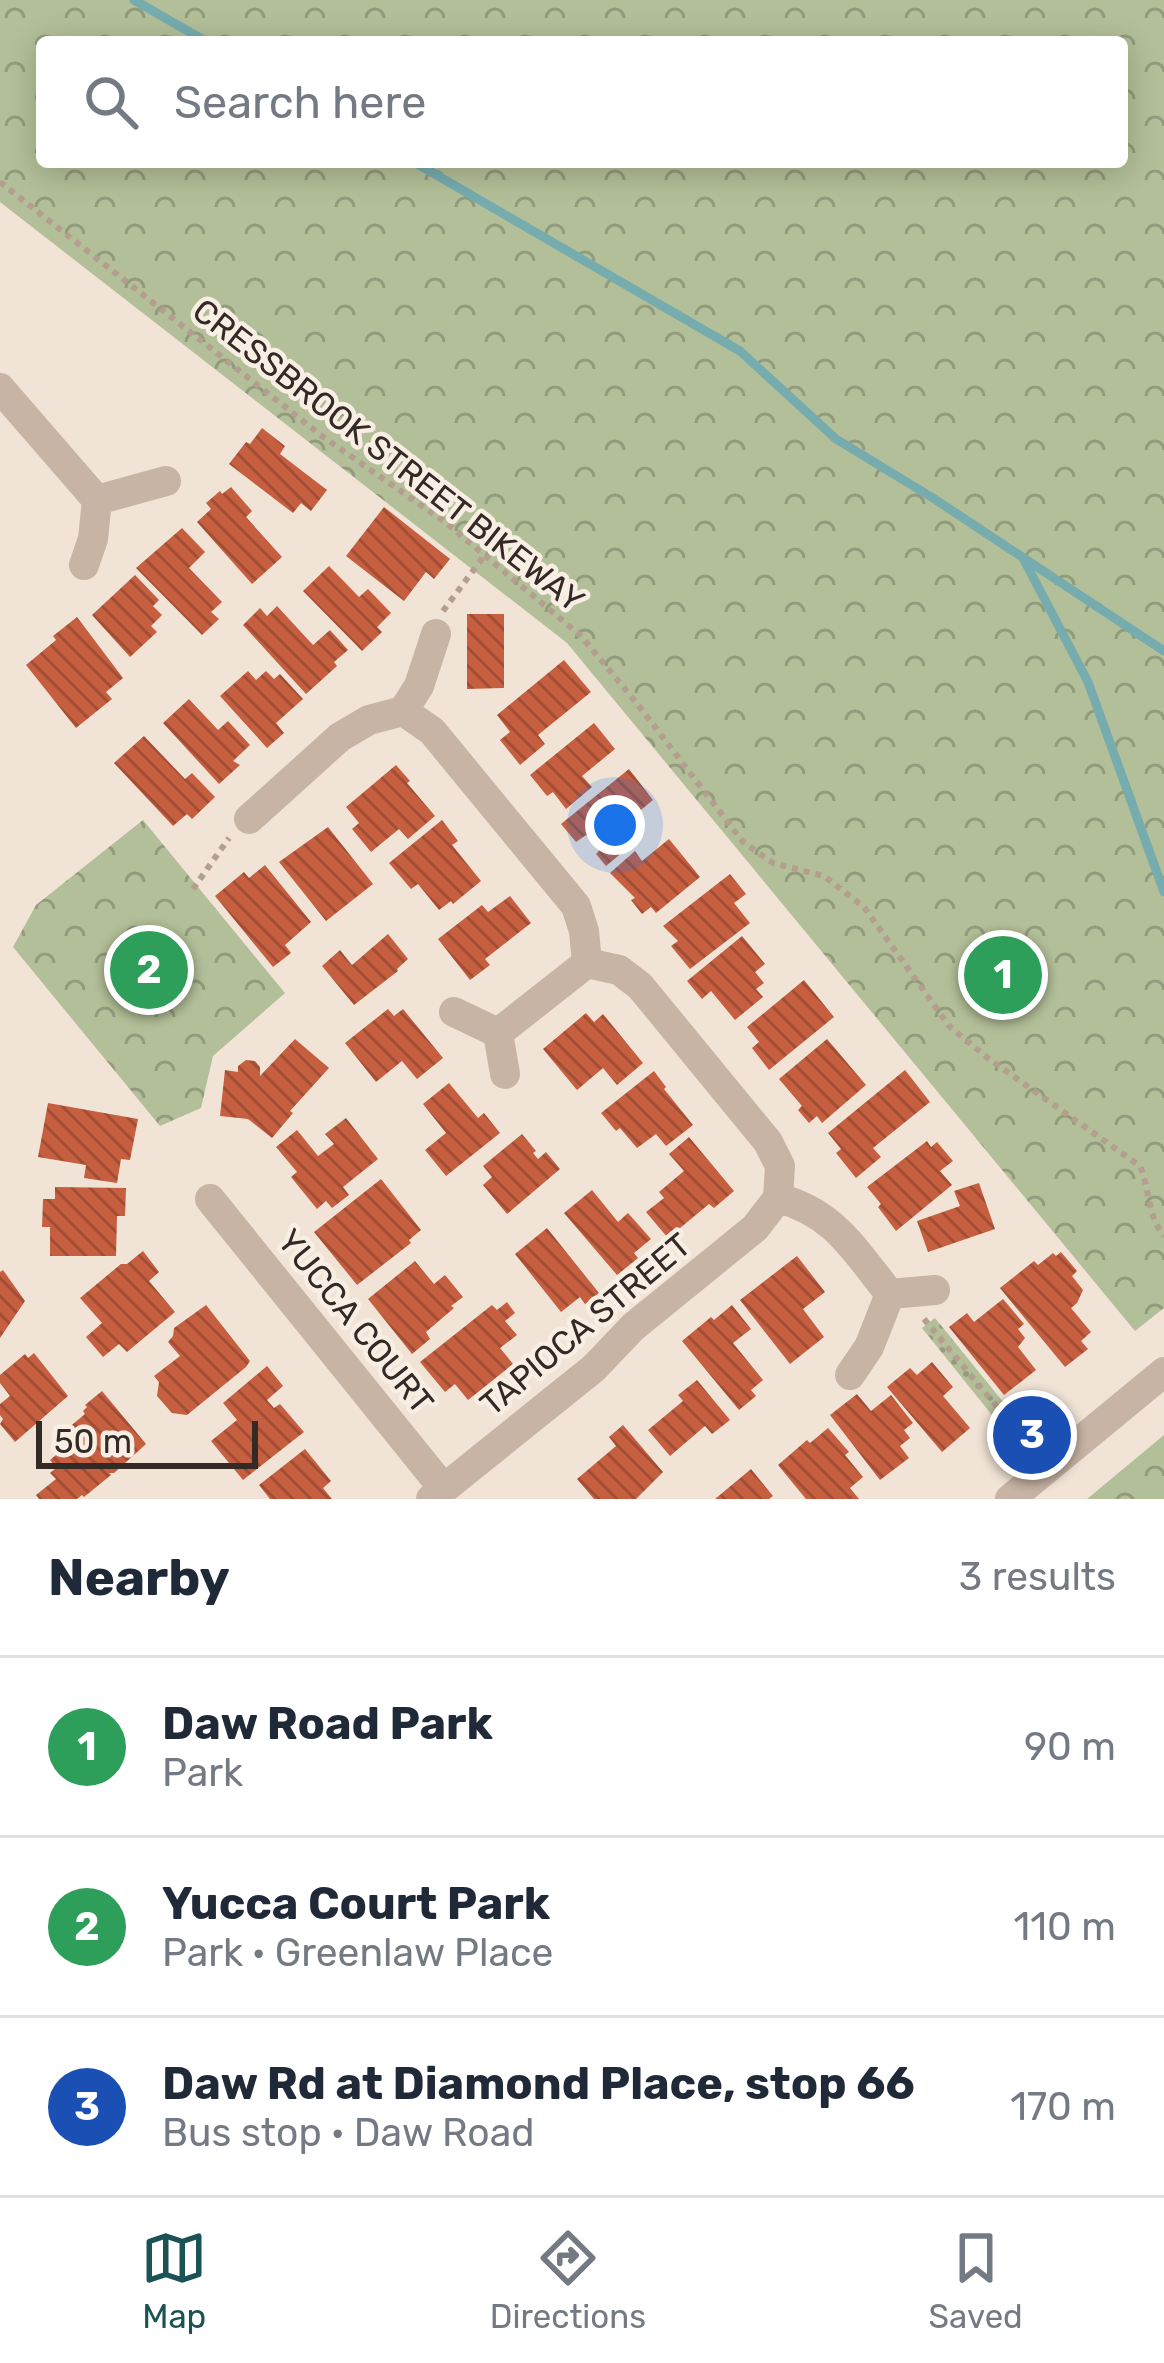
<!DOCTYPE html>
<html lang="en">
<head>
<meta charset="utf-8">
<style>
  body { margin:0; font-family:Rubik,sans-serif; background:#f6f6f7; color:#1f2937 }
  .scale { position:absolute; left:36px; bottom:30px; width:222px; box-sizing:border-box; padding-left:12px; border:6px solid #342a25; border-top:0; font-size:33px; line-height:42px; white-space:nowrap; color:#342a25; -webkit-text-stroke:9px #f9eee3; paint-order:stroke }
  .you { position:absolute; left:615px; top:825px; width:42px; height:42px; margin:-30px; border:9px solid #fff; border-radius:50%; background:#1a73e8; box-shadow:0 0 0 18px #1a73e833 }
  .badge { display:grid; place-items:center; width:78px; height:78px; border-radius:50%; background:#1b5255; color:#fff; font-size:39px; font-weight:700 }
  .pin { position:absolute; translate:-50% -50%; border:6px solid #fff; box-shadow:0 3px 12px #0006 }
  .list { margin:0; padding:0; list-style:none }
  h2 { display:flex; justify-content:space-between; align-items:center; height:156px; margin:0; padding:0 48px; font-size:51px }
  h2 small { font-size:39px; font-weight:400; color:#747a83 }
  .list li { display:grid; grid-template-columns:78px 1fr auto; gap:36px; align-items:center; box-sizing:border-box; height:180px; padding:0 48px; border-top:3px solid #e0e1e3 }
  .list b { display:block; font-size:45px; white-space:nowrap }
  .list p { margin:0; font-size:39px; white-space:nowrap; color:#747a83 }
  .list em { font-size:39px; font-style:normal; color:#747a83 }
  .icon { flex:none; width:66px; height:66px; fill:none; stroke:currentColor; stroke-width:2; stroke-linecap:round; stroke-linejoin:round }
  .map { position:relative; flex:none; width:1164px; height:1499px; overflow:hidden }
  .search { position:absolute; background:#fff; box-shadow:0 6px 30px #0003; left:36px; right:36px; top:36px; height:132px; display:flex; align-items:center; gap:30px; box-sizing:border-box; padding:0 42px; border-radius:12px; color:#747a83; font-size:45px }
  .sheet { height:696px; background:#fff }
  nav { display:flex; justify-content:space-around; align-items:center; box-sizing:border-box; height:168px; border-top:3px solid #e0e1e3; background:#fff; font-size:33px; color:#747a83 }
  nav a { display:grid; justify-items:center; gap:6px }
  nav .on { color:#1b5255 }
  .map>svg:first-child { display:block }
</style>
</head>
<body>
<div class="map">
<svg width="1164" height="1499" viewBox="0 0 1164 1499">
  <defs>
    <pattern id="grass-dots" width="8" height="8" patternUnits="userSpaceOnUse" patternTransform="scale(3)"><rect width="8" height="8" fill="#b3bf98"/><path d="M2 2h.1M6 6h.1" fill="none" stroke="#929b7c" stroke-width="1.8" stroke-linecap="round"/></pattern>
    <pattern id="park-crowns" width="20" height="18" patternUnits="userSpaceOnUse" patternTransform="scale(3)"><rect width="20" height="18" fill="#b3bf98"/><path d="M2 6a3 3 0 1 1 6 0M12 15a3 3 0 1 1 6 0" fill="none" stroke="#929b7c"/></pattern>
    <pattern id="building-back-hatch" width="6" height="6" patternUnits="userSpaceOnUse" patternTransform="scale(3)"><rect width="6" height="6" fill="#c65e40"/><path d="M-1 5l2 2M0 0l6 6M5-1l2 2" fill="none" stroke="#a24e35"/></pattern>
  </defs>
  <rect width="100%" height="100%" fill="#f1e4d7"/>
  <path fill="url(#grass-dots)" d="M935,1318L1021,1424L1008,1435L922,1328Z"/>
  <path fill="url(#park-crowns)" fill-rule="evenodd" d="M0,0H1164V1308L1135,1331L567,643L0,202ZM42,42H1122V162H42Z
    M143,820L285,993L213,1056L201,1108L160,1126L13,947L36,905Z
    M1164,1435V1499H1087Z"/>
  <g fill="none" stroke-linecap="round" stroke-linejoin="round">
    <path stroke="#76acae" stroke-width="9" d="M134,0L207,42
      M414,162L740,351L836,439L933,498L1164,651
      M1024,560L1088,682L1164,892"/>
  </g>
  <path fill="url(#building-back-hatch)" d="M262,428L285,446L280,454L327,490L311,511L301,503L293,513L229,464L246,442L250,444Z
    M231,487L252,511L246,517L282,557L252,584L197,522L211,509L206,503L220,491L222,494Z
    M384,507L450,559L434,579L426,572L404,601L346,556Z
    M182,528L205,552L189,568L222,602L211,612L219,619L202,635L136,568Z
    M329,566L359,597L368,589L391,613L377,627L382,632L362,651L303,591Z
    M135,575L159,600L153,606L162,615L151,626L157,632L130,657L92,615Z
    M277,606L313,645L330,630L348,650L334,662L337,666L306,694L243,625L260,608L267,616Z
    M467,614H504V688L467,689Z
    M77,617L123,678L106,692L112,699L76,728L26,665L56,640L53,636Z
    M564,660L591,692L538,735L545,744L520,765L500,740L510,732L497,715Z
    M248,671L256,680L266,671L274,679L280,674L303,699L276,723L284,733L267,748L220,696Z
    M189,699L218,730L228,721L250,745L233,761L240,765L219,784L163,723Z
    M594,723L615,749L582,776L592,787L566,809L553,792L547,796L530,775Z
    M144,736L185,779L192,773L215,797L192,819L187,814L173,826L114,763Z
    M396,765L410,781L407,783L435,816L408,839L399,829L371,852L352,829L359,823L346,807Z
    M629,769L653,800L631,818L638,827L629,835L635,842L606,866L596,854L599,851L586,835L576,842L561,824Z
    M442,820L458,841L452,845L481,881L453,904L451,901L439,910L418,884L411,889L389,863Z
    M328,827L373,884L326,921L279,862Z
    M669,839L700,877L656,913L651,907L642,914L631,900L635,898L610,873L635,851L642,861Z
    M265,865L311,922L285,945L291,953L273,967L215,896L244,872L249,878Z
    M730,874L746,894L734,903L750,923L690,969L671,946L678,941L663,926Z
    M510,896L531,923L485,959L490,965L470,980L438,939L482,905L488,912Z
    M388,934L408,959L397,969L398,971L354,1005L322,966L340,950L352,965Z
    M742,936L765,964L755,972L764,983L756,989L763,997L735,1020L711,991L702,999L687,981Z
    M804,980L834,1017L769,1070L752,1048L759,1042L747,1027Z
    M388,1009L394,1016L403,1009L443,1058L417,1079L402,1061L376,1082L345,1043Z
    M586,1013L594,1022L603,1014L643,1063L617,1085L603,1068L577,1090L543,1049Z
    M295,1039L329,1068L290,1111L293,1113L272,1138L248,1119L220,1116L225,1070L238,1072V1066L246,1060L255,1061L260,1067V1076Z
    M827,1039L866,1085L822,1123L817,1116L809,1123L798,1110L802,1106L779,1079Z
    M905,1070L930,1102L873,1148L881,1157L856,1178L836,1153L841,1149L828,1133Z
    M654,1071L666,1087L664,1089L693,1125L666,1146L656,1134L637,1148L620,1128L616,1131L601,1113Z
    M449,1083L478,1118L484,1113L500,1133L446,1176L425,1150L446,1133L423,1104Z
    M48,1103L138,1119L130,1160L121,1159L117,1183L84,1178L86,1165L38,1157Z
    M346,1118L378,1159L343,1187L349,1195L332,1208L326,1201L317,1209L291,1177L297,1172L276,1147L297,1130L318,1156L334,1144L325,1134Z
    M522,1134L536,1151L533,1153L538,1159L546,1152L560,1169L507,1214L483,1185L492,1177L483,1166Z
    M689,1137L734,1191L714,1208L709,1204L668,1238L646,1212L664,1198L659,1192L684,1171L669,1154Z
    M927,1141L931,1147L937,1142L953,1161L940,1171L952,1185L896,1231L878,1207L881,1204L867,1187Z
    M381,1179L421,1230L409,1240L411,1243L357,1285L314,1232Z
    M979,1183L995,1229L928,1252L917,1221L960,1206L954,1191Z
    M55,1187L126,1188L125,1216H117L116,1256H50V1227H42L43,1199H55Z
    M592,1190L618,1222L628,1213L651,1239L634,1253L638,1258L617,1275L564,1213Z
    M547,1228L599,1293L585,1304L580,1297L561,1312L515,1254Z
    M143,1251L159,1272L149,1281L175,1312L127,1352L119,1344L103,1357L86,1337L102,1323L80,1298L121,1264H127Z
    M1061,1252L1077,1271L1072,1276L1083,1290L1077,1303L1071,1308L1091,1332L1081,1341L1088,1349L1065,1367L1000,1288L1034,1261L1038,1265L1053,1253L1056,1256Z
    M797,1256L825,1292L803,1309L824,1337L790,1364L740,1300Z
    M415,1261L434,1284L445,1275L463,1297L451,1306L454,1308L426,1332L430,1339L412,1354L368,1299Z
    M3,1270L25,1301L0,1338V1272Z
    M1003,1299L1024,1324L1018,1329L1025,1338L1018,1347L1036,1370L1004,1395L949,1327L967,1313L974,1322Z
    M507,1302L515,1313L505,1321L517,1335L500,1348L513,1364L468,1400L455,1384L445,1392L420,1362L492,1305L497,1310Z
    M206,1305L250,1361L246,1367L187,1415L172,1413L157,1396L159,1382L154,1376L180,1356L168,1342L173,1336L174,1328Z
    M732,1305L751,1329L733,1343L763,1380L751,1390L756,1396L739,1410L682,1341L711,1317L714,1320Z
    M34,1353L68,1396L15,1442L0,1424L3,1419L0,1415V1404L10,1396L0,1383V1375L25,1354L28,1358Z
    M932,1362L953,1387L943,1396L970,1428L942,1452L887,1387L910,1368L917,1375Z
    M267,1366L283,1386L267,1400L274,1408L280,1404L304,1432L243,1480L211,1441L237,1420L223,1403Z
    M697,1380L730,1420L712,1434L705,1426L670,1456L648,1430L683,1401L678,1395Z
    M102,1391L146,1444L114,1473H109L111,1475L84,1497L82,1495L77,1499H39L36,1495L56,1479L50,1473L56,1468L50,1460L68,1445L71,1450L80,1444L67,1429L85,1414L83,1411L87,1407L85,1405Z
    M857,1394L871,1411L891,1395L913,1423L904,1430L910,1438L900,1446L909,1458L880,1480L830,1415Z
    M623,1425L663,1472L636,1499H594L577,1479L616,1446L609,1437Z
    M828,1428L849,1452L845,1455L863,1477L850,1488L859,1499H806L778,1465L807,1440L810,1443Z
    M305,1449L331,1481L323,1488L332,1499H270L259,1485Z
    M751,1469L773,1496L769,1499H715Z"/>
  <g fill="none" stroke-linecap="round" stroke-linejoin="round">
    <path stroke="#b49e8e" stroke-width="6" stroke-dasharray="6 6" stroke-linecap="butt" d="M0,182L322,436L445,522L581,636L635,701L743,842L773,863L824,876L864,907L949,1026L989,1059L1140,1166C1150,1190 1147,1215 1164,1236
      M443,611L484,556
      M193,889L229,838
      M924,1319L1022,1437"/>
    <path stroke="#c8b4a4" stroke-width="30" d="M0,388L97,500
      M84,565L93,539L97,500L166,481
      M403,711L419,686L436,634
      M249,819L340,737L369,720L403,711L432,731L576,906L584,931L587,963L619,970L640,986L768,1142L780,1166L778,1198C835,1213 854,1250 890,1294
      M454,1012L498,1033L505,1074
      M498,1033L587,963
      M210,1199L444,1489
      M850,1375L869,1347L890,1294L935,1290
      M431,1499L594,1368L633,1327L755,1228L778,1198"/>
    <path stroke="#c8b4a4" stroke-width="30" d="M1010,1499L1164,1372"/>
  </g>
  <g text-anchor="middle" stroke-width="9" stroke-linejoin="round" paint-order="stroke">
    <g font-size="33" fill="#342a25" stroke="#f9eee3">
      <text transform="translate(389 455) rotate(38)" y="12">CRESSBROOK STREET BIKEWAY</text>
      <text transform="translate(356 1321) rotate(51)" y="12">YUCCA COURT</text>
      <text transform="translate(585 1324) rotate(-40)" y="12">TAPIOCA STREET</text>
    </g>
  </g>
</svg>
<div class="scale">50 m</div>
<div class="you"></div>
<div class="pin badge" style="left:1003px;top:975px;background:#2e9e5b">1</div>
<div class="pin badge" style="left:149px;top:970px;background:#2e9e5b">2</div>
<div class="pin badge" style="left:1032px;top:1435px;background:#1a4fb4">3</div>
<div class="search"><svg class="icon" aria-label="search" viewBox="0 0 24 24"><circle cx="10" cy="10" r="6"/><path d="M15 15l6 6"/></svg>Search here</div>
</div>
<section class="sheet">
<h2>Nearby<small>3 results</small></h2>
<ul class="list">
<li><span class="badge" style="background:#2e9e5b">1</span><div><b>Daw Road Park</b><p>Park</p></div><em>90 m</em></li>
<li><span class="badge" style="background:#2e9e5b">2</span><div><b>Yucca Court Park</b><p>Park · Greenlaw Place</p></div><em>110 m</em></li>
<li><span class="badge" style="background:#1a4fb4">3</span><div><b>Daw Rd at Diamond Place, stop 66</b><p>Bus stop · Daw Road</p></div><em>170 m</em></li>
</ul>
</section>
<nav>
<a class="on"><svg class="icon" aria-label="map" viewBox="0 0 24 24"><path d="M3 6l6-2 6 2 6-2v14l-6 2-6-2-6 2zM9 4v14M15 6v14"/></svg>Map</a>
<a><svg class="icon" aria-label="directions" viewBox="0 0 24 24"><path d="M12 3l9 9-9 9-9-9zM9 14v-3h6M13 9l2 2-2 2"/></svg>Directions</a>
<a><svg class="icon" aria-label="saved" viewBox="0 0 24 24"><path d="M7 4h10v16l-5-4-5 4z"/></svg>Saved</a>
</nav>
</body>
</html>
